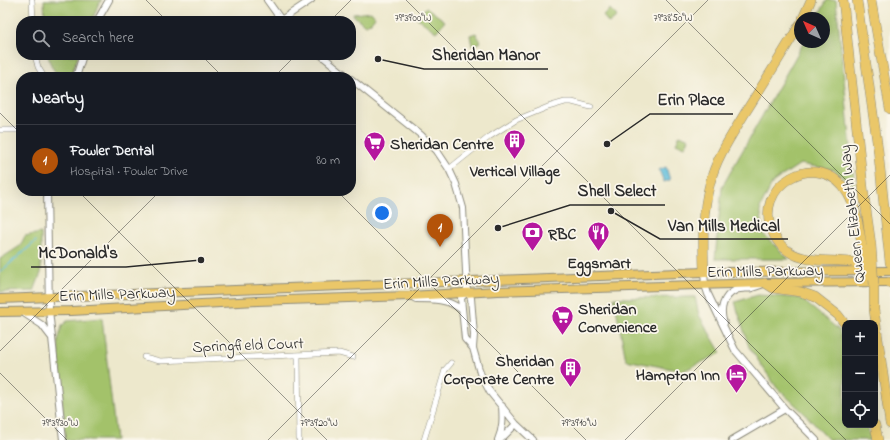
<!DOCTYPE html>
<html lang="en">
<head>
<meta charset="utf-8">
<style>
  body { margin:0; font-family:"Indie Flower",sans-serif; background:#20242c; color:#f1f3f6 }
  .controls { position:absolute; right:12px; bottom:12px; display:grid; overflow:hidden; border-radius:8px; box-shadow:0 4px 16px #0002 }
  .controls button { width:36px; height:36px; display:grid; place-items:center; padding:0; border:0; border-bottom:1px solid #363941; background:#171b24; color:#f1f3f6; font:20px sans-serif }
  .compass { position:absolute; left:794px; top:12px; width:36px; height:36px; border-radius:50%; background:#171b24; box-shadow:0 4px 16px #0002; rotate:315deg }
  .you { position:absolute; left:382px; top:213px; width:14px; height:14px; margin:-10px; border:3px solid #fff; border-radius:50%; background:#1a73e8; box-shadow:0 0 0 6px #1a73e833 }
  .badge { display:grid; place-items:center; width:26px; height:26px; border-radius:50%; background:#b45309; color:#fff; font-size:13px; font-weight:700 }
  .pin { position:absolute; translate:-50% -33px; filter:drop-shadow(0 1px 2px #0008) }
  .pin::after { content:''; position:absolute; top:21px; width:14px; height:12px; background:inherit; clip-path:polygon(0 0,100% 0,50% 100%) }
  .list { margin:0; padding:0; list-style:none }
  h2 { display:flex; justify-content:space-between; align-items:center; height:52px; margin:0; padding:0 16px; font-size:17px }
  h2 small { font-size:13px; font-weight:400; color:#9ea1a6 }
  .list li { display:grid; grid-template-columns:26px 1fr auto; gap:12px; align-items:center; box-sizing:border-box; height:72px; padding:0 16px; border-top:1px solid #363941 }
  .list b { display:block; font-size:15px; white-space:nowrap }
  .list p { margin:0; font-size:13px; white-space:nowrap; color:#9ea1a6 }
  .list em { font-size:13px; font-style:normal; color:#9ea1a6 }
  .icon { flex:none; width:22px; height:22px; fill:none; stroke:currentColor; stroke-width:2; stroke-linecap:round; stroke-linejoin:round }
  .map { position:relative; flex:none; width:890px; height:440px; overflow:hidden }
  .search { position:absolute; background:#171b24; box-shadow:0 4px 16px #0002; left:16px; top:16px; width:340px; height:44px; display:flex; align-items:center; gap:10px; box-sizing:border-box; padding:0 14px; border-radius:16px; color:#9ea1a6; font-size:15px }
  .panel { position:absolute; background:#171b24; box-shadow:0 4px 16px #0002; left:16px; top:72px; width:340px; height:124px; border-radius:16px }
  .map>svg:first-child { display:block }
</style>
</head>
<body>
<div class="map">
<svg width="890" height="440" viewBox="0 0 890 440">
  <rect width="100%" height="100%" fill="#fbf7ec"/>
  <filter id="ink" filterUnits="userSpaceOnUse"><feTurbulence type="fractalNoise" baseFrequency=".025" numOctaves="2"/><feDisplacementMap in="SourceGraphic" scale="8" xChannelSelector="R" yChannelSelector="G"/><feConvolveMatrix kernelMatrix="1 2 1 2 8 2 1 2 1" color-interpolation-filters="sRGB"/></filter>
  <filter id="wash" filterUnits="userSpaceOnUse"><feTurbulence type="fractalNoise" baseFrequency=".012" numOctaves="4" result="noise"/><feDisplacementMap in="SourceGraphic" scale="16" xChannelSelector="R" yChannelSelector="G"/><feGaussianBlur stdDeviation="0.9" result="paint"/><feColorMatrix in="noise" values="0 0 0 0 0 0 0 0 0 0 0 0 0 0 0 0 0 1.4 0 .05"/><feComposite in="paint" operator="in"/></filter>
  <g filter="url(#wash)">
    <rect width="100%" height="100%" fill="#ede8cc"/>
    <path fill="#a3c26a" stroke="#67764a" d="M44,0H102L98,5L92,21H45Z
      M827,0H836L855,188L834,170L800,164L773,182L760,208L764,235L789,259H715L722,187L804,42H824V18H817Z
      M426,7L445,21L436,32L417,18Z
      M610,9L617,16L609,23L603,16Z
      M371,12L375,17L370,23L365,25L353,15V14Z
      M476,33L480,42L472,46L470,35Z
      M48,55H79L70,77C55,77 51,68 48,55Z
      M680,135L689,139L685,147L676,143Z
      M41,233V273L34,291L0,292V259L20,246L25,236Z
      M758,295L800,298L839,330L845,349V425H867L871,440H829L802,411L777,388L749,347L735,302Z
      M695,297L699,315L721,353L683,371L626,360L614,298Z
      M102,318L116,440H65L58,341L62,326L67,321Z"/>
    <path fill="#5bbcda" stroke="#437482" d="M666,167L670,180L664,182L659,170Z"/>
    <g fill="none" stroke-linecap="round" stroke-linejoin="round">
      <path stroke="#5bbcda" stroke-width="1.5" d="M0,272L36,241"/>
    </g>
  </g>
  <g filter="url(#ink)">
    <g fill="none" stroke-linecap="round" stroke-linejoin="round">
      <defs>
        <path id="minor" d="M32,0L33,21
          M35,55L38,67L44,77
          M0,130H21
          M449,169L489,137L516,120L548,107L565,102H572L591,107
          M298,355L299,440
          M144,357L160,361L339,353L353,357
          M424,440L445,370L451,363"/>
        <path id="tertiary" d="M267,0L282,21
          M281,20L311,0
          M97,21L109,0
          M321,55L348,77
          M76,77L83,55
          M351,79L421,135L437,151L449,169L456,184L463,208L467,292
          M47,191L49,310L63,440
          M704,272L705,285L708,294L735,350L785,409L816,440
          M467,292L471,298L474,335L473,348L480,373L490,392L516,424L533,440
          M467,292L461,298L465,339L473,348
          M414,298L416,299C433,299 448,299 462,310
          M22,312L42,325L52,338
          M724,323C719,310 723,296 736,290C741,288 747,289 752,288C755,287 758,286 761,285
          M498,440C503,428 503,419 502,406
          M500,440L516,424
          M732,440L785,409"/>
        <path id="primary" d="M0,299L704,272L890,271
          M0,312L71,311L257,301L409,296L498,291L765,283L890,282"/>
        <path id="motorway" d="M843,0L864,195L871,244
          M857,0L878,149L890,263
          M871,0L890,109
          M803,18L811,0
          M862,246C859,228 857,210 848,194C820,145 748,186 774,235C777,241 782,247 788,251C813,268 847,254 873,269
          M704,272C703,242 702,213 710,183C716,158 732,135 745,113C764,83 782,54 800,24
          M889,282L890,283
          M765,283L773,288L801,292L815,297L838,315L845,324
          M874,285V310L890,424
          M875,425L878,440"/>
      </defs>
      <use href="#minor" stroke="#8c8a7c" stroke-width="6"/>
      <use href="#tertiary" stroke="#8c8a7c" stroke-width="8"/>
      <use href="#primary" stroke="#8c8a7c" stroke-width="10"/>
      <use href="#motorway" stroke="#8c8a7c" stroke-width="10"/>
      <use href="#minor" stroke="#fff" stroke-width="5"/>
      <use href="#tertiary" stroke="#fff" stroke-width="6"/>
      <use href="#primary" stroke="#eac769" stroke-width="8"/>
      <use href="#motorway" stroke="#eac769" stroke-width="9"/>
      <defs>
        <path id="motorway-bridge" d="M871,244L874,285
          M862,246L869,276"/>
      </defs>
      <use href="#motorway-bridge" stroke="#8c8a7c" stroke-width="10" stroke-linecap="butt"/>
      <use href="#motorway-bridge" stroke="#eac769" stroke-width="9"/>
    </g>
  </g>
  <path fill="none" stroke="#2b2b2b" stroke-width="1" stroke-opacity="0.45" d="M146,0L167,21M406,0L846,440M666,0L890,224M330,21L351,0M201,55L223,77M274,77L296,55M0,113L21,134M78,191L327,440M337,191L586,440M0,351L160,191M0,373L67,440M268,440L708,0M625,440L890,175"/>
  <defs>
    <symbol id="building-pin" viewBox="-11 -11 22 30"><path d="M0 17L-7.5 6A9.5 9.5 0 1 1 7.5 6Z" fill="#b5179e" stroke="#fbf7ec"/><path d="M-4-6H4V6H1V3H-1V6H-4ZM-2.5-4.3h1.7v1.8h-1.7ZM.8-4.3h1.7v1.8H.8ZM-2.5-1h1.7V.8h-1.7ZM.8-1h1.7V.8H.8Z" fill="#fff"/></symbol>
    <symbol id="supermarket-pin" viewBox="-11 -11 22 30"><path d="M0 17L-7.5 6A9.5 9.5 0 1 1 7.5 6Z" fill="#b5179e" stroke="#fbf7ec"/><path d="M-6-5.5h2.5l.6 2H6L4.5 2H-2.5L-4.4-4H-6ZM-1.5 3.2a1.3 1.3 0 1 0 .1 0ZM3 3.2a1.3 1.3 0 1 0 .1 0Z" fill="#fff"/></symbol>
    <symbol id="restaurant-pin" viewBox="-11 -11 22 30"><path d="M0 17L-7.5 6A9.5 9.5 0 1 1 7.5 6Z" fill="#b5179e" stroke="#fbf7ec"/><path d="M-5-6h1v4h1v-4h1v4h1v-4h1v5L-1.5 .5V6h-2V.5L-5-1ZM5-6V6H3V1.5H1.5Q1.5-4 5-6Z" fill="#fff"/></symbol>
    <symbol id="bank-pin" viewBox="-11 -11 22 30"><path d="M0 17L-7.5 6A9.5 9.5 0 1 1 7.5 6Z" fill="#b5179e" stroke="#fbf7ec"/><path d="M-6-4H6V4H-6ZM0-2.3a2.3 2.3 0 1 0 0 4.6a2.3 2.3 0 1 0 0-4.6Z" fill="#fff"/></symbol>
    <symbol id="hotel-pin" viewBox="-11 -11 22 30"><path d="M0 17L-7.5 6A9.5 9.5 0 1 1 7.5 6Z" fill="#b5179e" stroke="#fbf7ec"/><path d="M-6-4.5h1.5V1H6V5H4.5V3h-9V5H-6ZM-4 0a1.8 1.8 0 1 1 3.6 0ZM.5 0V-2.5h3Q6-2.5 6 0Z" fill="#fff"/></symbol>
  </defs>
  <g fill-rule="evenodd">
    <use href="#building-pin" x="502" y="128" width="25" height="34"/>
    <use href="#supermarket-pin" x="362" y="130" width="25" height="34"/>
    <use href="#restaurant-pin" x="586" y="220" width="25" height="34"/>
    <use href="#bank-pin" x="520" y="220" width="25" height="34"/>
    <use href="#supermarket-pin" x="550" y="304" width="25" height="34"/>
    <use href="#building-pin" x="558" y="356" width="25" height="34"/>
    <use href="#hotel-pin" x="724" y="362" width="25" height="34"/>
  </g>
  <g text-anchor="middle" stroke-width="3.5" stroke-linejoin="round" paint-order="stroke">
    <g font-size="16" font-weight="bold" fill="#2b2b2b" stroke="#fbf7ec" text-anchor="start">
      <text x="390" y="149">Sheridan Centre</text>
      <text x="515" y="176" text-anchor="middle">Vertical Village</text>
      <text x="548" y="239">RBC</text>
      <text x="599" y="268" text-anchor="middle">Eggsmart</text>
      <text x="578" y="314">Sheridan<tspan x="578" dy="18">Convenience</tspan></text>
      <text x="554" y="366" text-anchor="end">Sheridan<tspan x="554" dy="18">Corporate Centre</tspan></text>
      <text x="720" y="380" text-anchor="end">Hampton Inn</text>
    </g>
    <g font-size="16" fill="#2b2b2b" stroke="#fbf7ec">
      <text transform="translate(851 214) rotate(-96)" y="6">Queen Elizabeth Way</text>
      <text transform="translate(765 270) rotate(-1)" y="6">Erin Mills Parkway</text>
      <text transform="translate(441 280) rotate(-3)" y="6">Erin Mills Parkway</text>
      <text transform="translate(117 293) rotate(-2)" y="6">Erin Mills Parkway</text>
      <text transform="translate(248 344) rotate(-2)" y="6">Springfield Court</text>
    </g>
  </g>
  <g font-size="10" text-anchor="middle" fill="#2b2b2b" stroke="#fbf7ec" stroke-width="3.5" stroke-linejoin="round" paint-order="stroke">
    <text x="413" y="21">79°39'00"W</text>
    <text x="673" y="21">79°38'50"W</text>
    <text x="60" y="426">79°39'30"W</text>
    <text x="319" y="426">79°39'20"W</text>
    <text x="579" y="426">79°39'10"W</text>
  </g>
  <path fill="none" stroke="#2b2b2b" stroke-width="1.5" d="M378 59L424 69H548M607 144L650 114H733M498 228L570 205H665M611 211L660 239H788M201 260L126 267H31"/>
  <g fill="#2b2b2b" stroke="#fbf7ec" stroke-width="1.5">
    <circle cx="378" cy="59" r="4"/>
    <circle cx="607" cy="144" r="4"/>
    <circle cx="498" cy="228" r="4"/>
    <circle cx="611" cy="211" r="4"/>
    <circle cx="201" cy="260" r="4"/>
  </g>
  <g font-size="17" text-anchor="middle" font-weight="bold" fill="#2b2b2b" stroke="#fbf7ec" stroke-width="3.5" stroke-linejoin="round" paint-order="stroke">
    <text x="486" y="60">Sheridan Manor</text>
    <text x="691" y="105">Erin Place</text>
    <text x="617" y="196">Shell Select</text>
    <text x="724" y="231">Van Mills Medical</text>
    <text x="78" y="258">McDonald's</text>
  </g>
</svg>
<div class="controls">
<button>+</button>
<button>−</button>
<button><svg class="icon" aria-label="locate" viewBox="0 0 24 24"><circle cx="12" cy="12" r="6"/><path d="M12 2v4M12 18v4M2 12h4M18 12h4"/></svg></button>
</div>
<svg class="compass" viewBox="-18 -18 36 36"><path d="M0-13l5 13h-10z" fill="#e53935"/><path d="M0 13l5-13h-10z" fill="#9ea1a6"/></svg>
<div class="you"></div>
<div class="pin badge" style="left:440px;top:247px">1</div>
<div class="search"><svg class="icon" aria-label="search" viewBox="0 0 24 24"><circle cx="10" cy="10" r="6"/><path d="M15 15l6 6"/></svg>Search here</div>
<section class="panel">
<h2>Nearby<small></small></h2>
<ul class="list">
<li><span class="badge">1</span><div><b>Fowler Dental</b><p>Hospital · Fowler Drive</p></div><em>80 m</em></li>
</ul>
</section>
</div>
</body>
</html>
